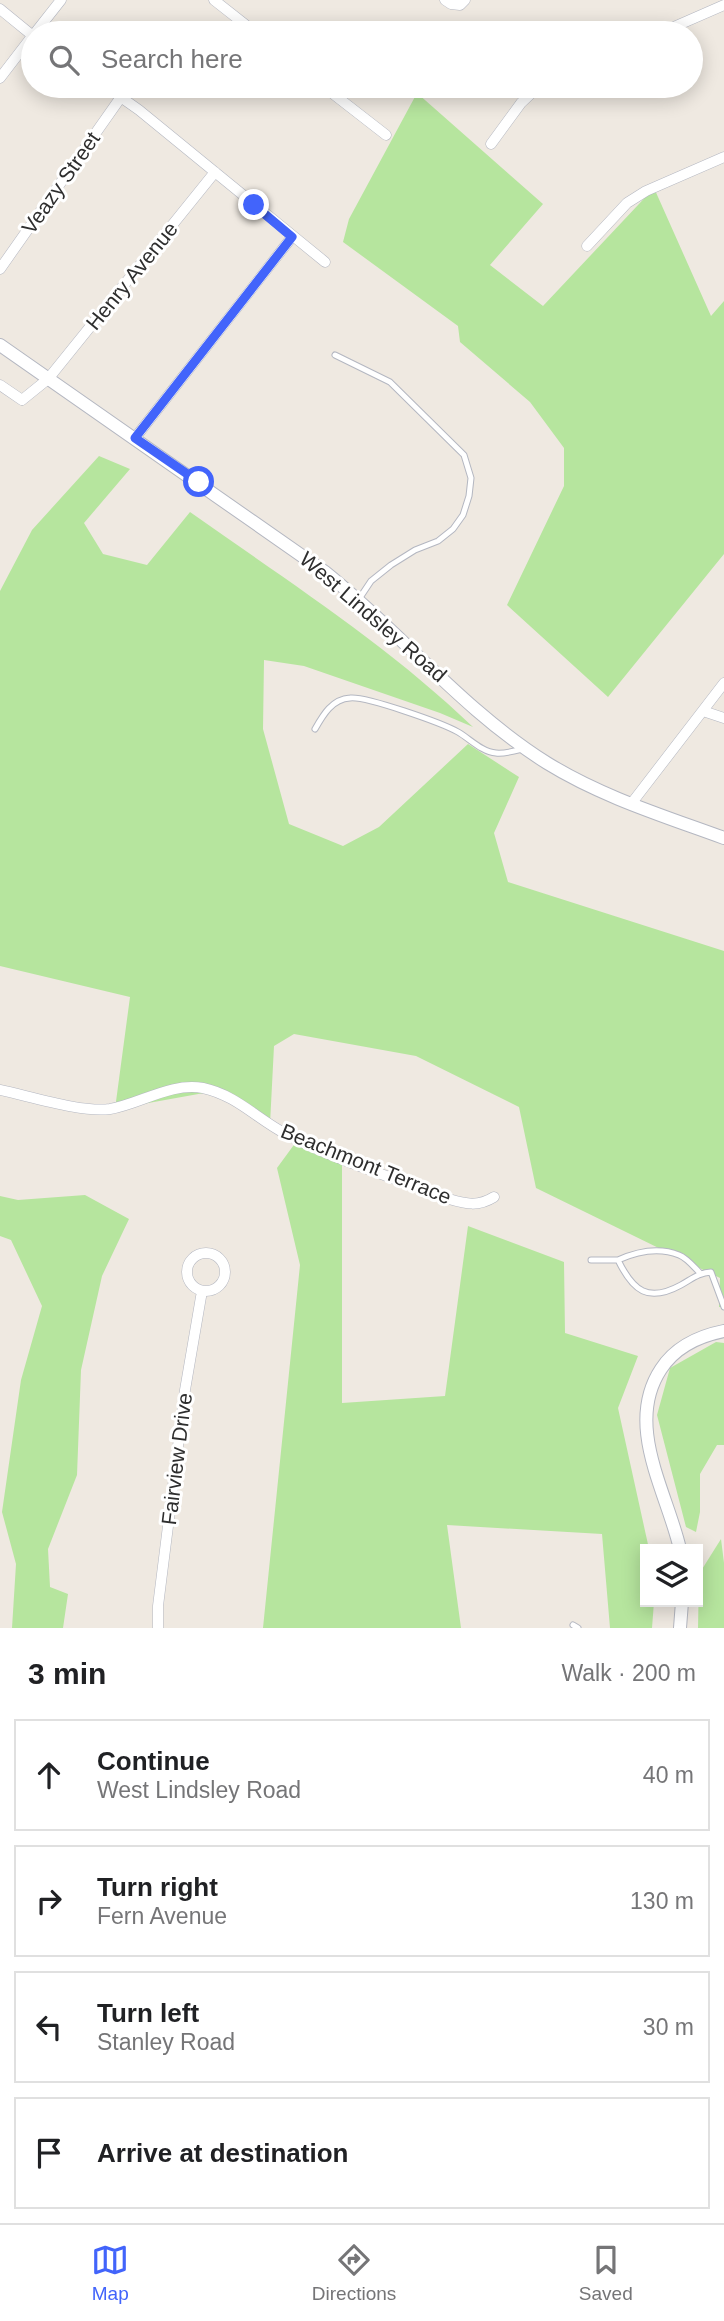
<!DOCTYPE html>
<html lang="en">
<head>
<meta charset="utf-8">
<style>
  body { margin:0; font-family:Arial,sans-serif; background:#f2f2f2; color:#202124 }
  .controls { position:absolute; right:21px; bottom:21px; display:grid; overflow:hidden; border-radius:0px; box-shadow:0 4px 18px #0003 }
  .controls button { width:63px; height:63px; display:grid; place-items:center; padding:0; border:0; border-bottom:2px solid #e0e0e0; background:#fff; color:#202124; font:35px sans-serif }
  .stop { position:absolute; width:21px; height:21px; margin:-16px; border:5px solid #4264fb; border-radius:50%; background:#fff }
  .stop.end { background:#4264fb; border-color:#fff; box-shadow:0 2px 7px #0008 }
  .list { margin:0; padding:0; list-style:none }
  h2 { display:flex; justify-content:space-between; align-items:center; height:91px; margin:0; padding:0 28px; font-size:30px }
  h2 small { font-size:23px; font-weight:400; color:#757577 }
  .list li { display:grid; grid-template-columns:46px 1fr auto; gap:21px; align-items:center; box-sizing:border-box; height:112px; margin:0 14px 14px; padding:0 14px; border:2px solid #e0e0e0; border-radius:0px }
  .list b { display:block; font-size:26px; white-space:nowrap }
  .list p { margin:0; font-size:23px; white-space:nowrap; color:#757577 }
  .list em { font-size:23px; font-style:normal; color:#757577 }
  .icon { flex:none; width:38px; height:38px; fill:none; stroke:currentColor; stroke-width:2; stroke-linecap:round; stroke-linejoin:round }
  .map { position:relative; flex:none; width:724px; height:1628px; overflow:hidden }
  .search { position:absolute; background:#fff; box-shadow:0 4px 18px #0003; left:21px; right:21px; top:21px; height:77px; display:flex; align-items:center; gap:18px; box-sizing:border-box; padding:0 24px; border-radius:38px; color:#757577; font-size:26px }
  .sheet { height:595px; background:#fff }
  nav { display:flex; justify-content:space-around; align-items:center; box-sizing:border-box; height:98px; border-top:2px solid #e0e0e0; background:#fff; font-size:19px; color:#757577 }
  nav a { display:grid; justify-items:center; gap:4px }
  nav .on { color:#4264fb }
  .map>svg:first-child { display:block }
</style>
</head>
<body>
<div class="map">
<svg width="724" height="1628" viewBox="0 0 724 1628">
  <rect width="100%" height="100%" fill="#efe9e1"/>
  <path fill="#b6e59e" d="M417,93L543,204L490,265L543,306L654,188L711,316L724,301V554L608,697L507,605L564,486V448L530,402L460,342L458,326L343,242L349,219Z
    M99,456L130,469L84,523L103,554L147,565L190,512C286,580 388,645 473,727L440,713L304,666L264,660L263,729L289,824L343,846L379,827L468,744L519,777L494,833L508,882L724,951V1307H719L720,1278L536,1188L519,1107L416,1056L294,1034L274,1046L270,1124L215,1091L115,1109L130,997L0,966V591L32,530Z
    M296,1142L342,1161V1403L445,1396L468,1226L564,1262L565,1333L638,1356L618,1408L649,1549H645V1602H654L652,1628H610L602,1534L447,1525L461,1628H263L300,1265L277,1168Z
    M85,1195L129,1219L102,1276L81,1370L77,1475L48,1549L50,1587L68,1594L63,1628H12L16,1564L2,1512L21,1380L42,1306L11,1240L0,1236V1196L18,1200Z
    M716,1342L724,1343V1445H717L700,1474V1512L696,1532L686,1527L657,1415L670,1368Z
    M721,1539L724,1563V1628H698L699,1574Z"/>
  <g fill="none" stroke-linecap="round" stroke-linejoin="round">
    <defs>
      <path id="service" d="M335,355L390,382L464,455L471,478L469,496L463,515L453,529L438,541L415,550L391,565L371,581L359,599
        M315,729C323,715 332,699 350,698C366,696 442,723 458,732C470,739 482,752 496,753C504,754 515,751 523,749
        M591,1260H618C633,1291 648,1303 681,1285C692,1279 698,1273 711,1272L724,1307
        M618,1260C636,1252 659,1247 679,1255C687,1258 694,1267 700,1273
        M573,1625L578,1628"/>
      <path id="minor" d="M214,0L256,33
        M445,0L451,4L460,5L465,0
        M0,9L33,36
        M35,33L61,0
        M660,33L724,5
        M0,78L33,35
        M105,86L139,110L325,262
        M323,86L386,135
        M491,144L521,103L539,86
        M587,246L627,203L646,191L724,157
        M0,269L121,97
        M0,385L22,400L48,379L215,172
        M135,438L292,237
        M703,711L724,718
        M631,804L724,683
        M0,1090C29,1096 82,1113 110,1109C140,1104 171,1082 203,1088C236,1095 257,1119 286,1134C337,1161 395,1178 449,1199C466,1204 478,1207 494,1197
        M187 1272a19 19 0 1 1 38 0a19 19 0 1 1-38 0Z
        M158,1628V1606L185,1390L202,1291"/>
      <path id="tertiary" d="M0,345L325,572C401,633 464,711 547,763C602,797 664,816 724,838
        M680,1549C667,1492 624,1425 661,1369C676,1346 699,1336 724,1331
        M680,1628L682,1602"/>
    </defs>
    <use href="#service" stroke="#b4b7c1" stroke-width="7"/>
    <use href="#minor" stroke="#b4b7c1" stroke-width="11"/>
    <use href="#tertiary" stroke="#b4b7c1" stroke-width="14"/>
    <use href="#service" stroke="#fff" stroke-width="5"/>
    <use href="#minor" stroke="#fff" stroke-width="10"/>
    <use href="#tertiary" stroke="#fff" stroke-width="12"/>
  </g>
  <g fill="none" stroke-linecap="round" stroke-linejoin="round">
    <path stroke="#4264fb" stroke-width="9" d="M199,482L135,438L292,237L254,205"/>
  </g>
  <g text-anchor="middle" stroke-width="6" stroke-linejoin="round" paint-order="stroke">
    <g font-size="21" fill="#2e2e2e" stroke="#fff">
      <text transform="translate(61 183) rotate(-55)" y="7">Veazy Street</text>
      <text transform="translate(132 276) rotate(-51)" y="7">Henry Avenue</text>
      <text transform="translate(373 617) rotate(41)" y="7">West Lindsley Road</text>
      <text transform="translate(366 1164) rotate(22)" y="7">Beachmont Terrace</text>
      <text transform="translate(177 1459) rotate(-83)" y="7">Fairview Drive</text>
    </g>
  </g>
</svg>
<div class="controls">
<button><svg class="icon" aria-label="layers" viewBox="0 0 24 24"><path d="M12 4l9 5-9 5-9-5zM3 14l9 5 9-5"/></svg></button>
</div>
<div class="stop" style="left:199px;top:482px"></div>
<div class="stop end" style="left:254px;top:205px"></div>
<div class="search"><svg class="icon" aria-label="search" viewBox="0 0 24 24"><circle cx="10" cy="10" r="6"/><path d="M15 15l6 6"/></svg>Search here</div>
</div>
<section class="sheet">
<h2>3 min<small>Walk · 200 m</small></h2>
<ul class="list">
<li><svg class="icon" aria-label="ahead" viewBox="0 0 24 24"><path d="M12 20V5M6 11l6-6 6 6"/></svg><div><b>Continue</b><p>West Lindsley Road</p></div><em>40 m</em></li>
<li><svg class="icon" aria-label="right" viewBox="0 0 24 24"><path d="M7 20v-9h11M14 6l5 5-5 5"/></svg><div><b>Turn right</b><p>Fern Avenue</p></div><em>130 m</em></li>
<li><svg class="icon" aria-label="left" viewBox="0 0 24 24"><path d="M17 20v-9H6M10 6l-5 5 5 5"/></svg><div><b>Turn left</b><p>Stanley Road</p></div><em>30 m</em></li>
<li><svg class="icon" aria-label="arrive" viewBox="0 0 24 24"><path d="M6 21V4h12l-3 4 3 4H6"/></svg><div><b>Arrive at destination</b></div></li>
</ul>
</section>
<nav>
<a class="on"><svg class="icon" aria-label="map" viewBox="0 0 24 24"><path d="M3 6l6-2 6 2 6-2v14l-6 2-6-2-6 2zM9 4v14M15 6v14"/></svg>Map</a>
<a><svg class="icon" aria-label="directions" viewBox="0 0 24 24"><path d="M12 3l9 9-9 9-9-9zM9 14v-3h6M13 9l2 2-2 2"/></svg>Directions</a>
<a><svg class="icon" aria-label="saved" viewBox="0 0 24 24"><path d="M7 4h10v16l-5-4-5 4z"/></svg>Saved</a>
</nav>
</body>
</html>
